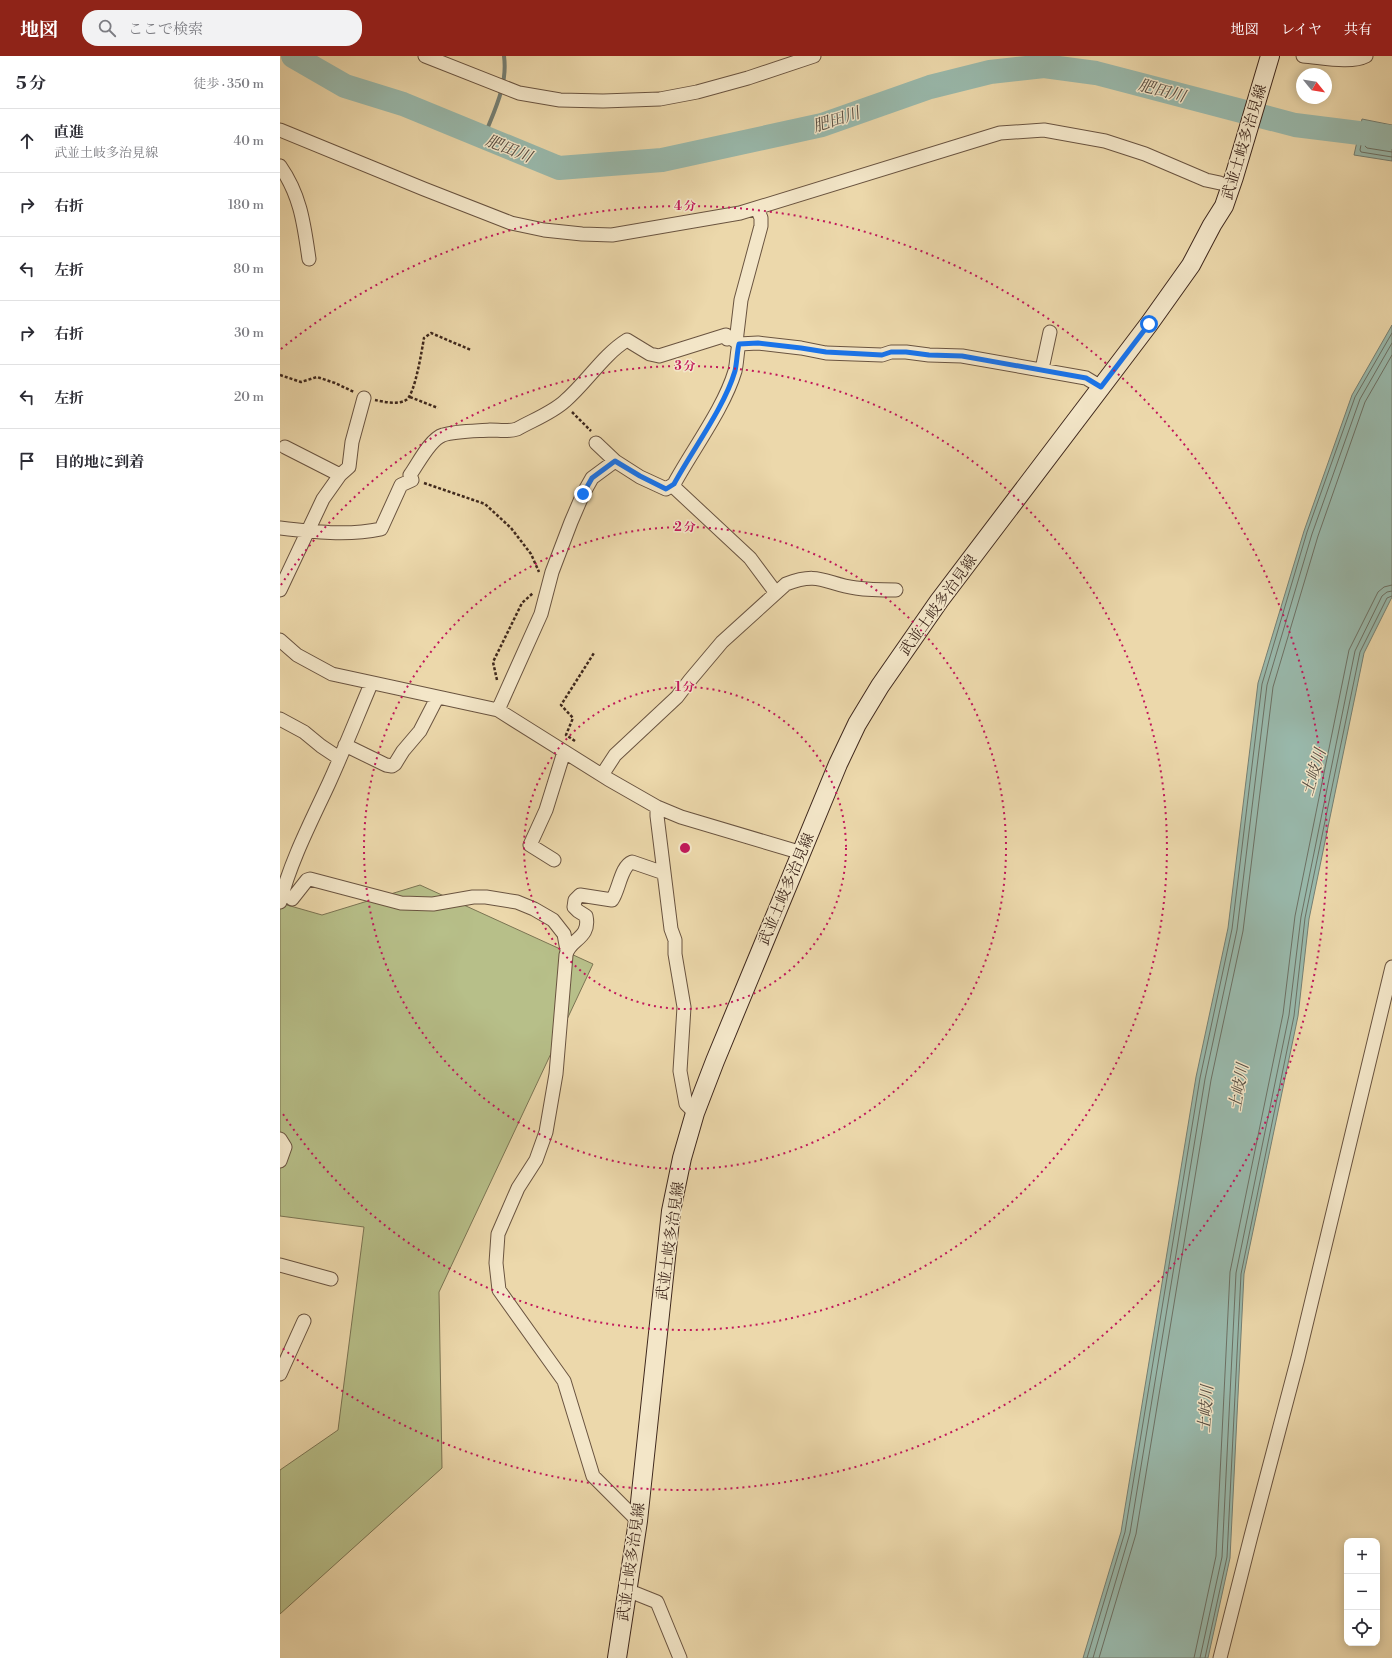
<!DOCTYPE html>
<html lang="ja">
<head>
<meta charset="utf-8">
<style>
  body { margin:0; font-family:"Libre Bodoni","Noto Serif JP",serif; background:#f2f2f3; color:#2b2b33 }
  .controls { position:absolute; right:12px; bottom:12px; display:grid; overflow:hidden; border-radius:8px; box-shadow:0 2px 10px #0003 }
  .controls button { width:36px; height:36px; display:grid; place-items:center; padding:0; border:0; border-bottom:1px solid #e1e1e2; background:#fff; color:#2b2b33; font:20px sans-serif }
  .compass { position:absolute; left:1016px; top:12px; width:36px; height:36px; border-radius:50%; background:#fff; box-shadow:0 2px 10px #0003; rotate:120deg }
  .stop { position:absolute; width:12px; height:12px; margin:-9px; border:3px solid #1a73e8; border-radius:50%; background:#fff }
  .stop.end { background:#1a73e8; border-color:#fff; box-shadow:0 1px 4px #0008 }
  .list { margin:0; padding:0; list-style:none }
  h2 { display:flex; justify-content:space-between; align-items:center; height:52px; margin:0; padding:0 16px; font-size:17px }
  h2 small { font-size:13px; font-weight:400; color:#7c7c81 }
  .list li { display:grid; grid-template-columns:26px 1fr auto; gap:12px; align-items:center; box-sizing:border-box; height:64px; padding:0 16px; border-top:1px solid #e1e1e2 }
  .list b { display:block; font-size:15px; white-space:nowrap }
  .list p { margin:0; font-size:13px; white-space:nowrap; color:#7c7c81 }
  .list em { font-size:13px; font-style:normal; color:#7c7c81 }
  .icon { flex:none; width:22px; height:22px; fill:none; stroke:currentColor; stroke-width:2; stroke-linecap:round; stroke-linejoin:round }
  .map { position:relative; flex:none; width:1112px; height:1602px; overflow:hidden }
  header { display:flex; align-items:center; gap:24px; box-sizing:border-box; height:56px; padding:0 20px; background:#8f2418; color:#fff }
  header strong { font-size:19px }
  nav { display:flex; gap:22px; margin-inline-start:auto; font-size:14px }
  .search { width:280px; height:36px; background:#f2f2f3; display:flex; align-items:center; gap:10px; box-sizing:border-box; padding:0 14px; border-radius:16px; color:#7c7c81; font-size:15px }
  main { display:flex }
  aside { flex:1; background:#fff }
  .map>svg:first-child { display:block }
</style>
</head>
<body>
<header>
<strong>地図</strong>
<div class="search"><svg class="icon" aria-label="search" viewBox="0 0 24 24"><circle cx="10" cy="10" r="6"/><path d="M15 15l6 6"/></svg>ここで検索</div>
<nav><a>地図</a><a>レイヤ</a><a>共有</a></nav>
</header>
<main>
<aside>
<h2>5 分<small>徒歩 · 350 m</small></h2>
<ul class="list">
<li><svg class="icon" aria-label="ahead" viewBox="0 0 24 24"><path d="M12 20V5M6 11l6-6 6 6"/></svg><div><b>直進</b><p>武並土岐多治見線</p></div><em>40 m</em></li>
<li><svg class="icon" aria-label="right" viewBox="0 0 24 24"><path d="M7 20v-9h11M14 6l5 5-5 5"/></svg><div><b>右折</b></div><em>180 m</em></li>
<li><svg class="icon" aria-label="left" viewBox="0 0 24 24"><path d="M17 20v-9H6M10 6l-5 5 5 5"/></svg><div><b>左折</b></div><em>80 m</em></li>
<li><svg class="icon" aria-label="right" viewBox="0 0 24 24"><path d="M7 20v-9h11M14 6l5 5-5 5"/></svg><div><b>右折</b></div><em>30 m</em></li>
<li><svg class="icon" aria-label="left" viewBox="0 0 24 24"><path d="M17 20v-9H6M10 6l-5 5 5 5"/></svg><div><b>左折</b></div><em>20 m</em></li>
<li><svg class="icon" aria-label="arrive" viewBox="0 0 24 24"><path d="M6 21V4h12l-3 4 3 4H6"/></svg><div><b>目的地に到着</b></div></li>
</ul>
</aside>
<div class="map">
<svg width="1112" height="1602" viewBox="0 0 1112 1602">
  <rect width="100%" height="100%" fill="#ecd8ab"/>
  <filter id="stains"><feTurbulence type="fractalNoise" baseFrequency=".005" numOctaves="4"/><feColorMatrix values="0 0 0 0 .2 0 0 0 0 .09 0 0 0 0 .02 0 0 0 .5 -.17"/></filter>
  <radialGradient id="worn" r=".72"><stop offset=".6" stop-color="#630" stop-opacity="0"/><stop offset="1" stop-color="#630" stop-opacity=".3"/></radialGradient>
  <path fill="#b7bf89" stroke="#7b7453" d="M140,829L313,908L159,1236L162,1412L0,1558V1414L58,1374L84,1171L0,1160V847L42,859Z"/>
  <path fill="#99b9ac" stroke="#757f73" d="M1082,63L1112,69V105L1074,99Z
    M1112,269V541L1084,597L1029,863L1018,960L964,1218L950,1502L928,1602H803L841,1476L916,1021L948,872L978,627L1024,475L1072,339Z"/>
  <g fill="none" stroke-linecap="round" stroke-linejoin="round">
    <path stroke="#6c7064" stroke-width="1" d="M1112,73L1085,68L1080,94L1081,96L1112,101
      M1112,78L1089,74L1085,90L1087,92L1112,96
      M1112,84L1095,81L1093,85L1094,87L1112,90
      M807,1602L845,1476L920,1022L952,873L982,628L1027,476L1075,341L1112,277
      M813,1602L850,1477L925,1023L957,874L987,629L1032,478L1080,343L1112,287
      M819,1602L856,1478L931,1024L963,875L993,631L1038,480L1085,346L1112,299
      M914,1602L936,1500L950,1216L1003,958L1015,860L1069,594L1098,536L1104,531L1112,529
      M920,1602L942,1501L956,1217L1009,959L1021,861L1075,595L1102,540L1107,536L1112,535
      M925,1602L947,1501L961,1218L1014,960L1025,862L1080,596L1107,542L1112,540"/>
    <path stroke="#757f73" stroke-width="4" d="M204,81C214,55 228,29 224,0"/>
    <path stroke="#99b9ac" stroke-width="24" d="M13,0L65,30L123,48L279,112L382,104L542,69L650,31L710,16L764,10L816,17L1015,69L1112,81"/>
    <defs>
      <path id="street" d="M145,0L239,37L280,44L323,45L380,43L417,36L468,22L534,0
        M1023,0C1040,1 1071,8 1086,0
        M0,74L144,133L231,167L264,174L302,178L332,179L460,157L720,77L764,74L825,85L865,98L926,124L940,127
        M0,110C21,140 24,169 29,203
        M456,286L461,244L481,170V162L477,152
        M762,313L770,276
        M316,387L335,405L360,421L386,433L394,428C413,393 444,352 455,315C457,306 457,296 459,288L478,287L521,292L546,297L602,299L611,296H626L649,299L682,300L806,322L821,331
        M5,391L60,419
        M394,428L396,433L470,502L496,537
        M0,472C33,476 68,480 101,473L121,429L132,424L130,419C138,408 150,383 163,379C175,375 197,375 210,374C219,374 228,376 237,373C253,364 272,357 285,345C307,326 323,299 347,284L370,298L379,300L446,279L447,283L451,282L459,288
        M0,534L43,443L60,419L69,411L72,386L84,342
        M0,584L17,599L52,618L218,654L328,723L377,751L401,761L522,797
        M218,654L261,558L272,516L291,466L303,438L312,422L335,405
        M0,663L24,676L41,690L59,702
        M65,689L106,709L112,710L115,708L123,695L140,675L157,642
        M322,719L335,699L397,641L410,624L442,586L506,528C540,515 545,528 576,532C589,534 603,534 616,534
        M377,751V760L391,873L395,884V898L404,951L400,1015L406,1048L415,1057
        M274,804L250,789L266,754L284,696
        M12,843L27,824L30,823L121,847L153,848L193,841H206L237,846L254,853L273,864L284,878L287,894
        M0,846C11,804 31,766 49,727C64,694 77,661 91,628
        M0,1083L5,1091L0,1105
        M0,1209L51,1223
        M0,1318L24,1265
        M358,1465L313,1420L284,1325L219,1234L216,1207L218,1178L238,1132L256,1104L266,1076L276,1018L286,899C289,883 311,883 306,860L298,855L294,851L295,844L300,839L332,844C339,834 341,810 352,806L384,817
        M347,1534L377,1546L400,1602
        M940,1602L971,1480L1018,1302L1112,911"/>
      <path id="secondary" d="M337,1602L358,1465L391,1155L402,1102L415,1057L435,1005L558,708L577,668L600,630L659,545L869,268L911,209L932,169L944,150L954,121L990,0"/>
    </defs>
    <use href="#street" stroke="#6a5440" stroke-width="15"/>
    <use href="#secondary" stroke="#3f281d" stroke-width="20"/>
    <path stroke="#3f281d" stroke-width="2.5" stroke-dasharray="3 2" stroke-linecap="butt" d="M0,319L21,326L37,321L55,327L74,336
      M130,341L158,352
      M95,344C104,346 118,349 126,344C135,339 142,293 144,282L151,277L191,294
      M292,356L311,375
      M144,427L205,448L231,472L251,498L259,516
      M217,624L213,606L242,547L253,537
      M295,685L286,679L293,662L281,649L314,597"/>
    <use href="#street" stroke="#f3e6c8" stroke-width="13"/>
    <use href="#secondary" stroke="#f3e6c8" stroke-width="18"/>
  </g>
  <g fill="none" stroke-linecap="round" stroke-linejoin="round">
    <path stroke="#1a73e8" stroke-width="5" d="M303,438L312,422L335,405L360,420L386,433L394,428C413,393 444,352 455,315C457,306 457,296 459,288L478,287L521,292L546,296L602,299L611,296H626L649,299L682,300L806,322L821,331L869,268"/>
  </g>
  <g fill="none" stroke="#c2185b" stroke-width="2" stroke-dasharray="2 4">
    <circle cx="405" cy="792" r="161"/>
    <circle cx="405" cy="792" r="321"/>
    <path d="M1 529A482 482 0 1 1 1 1055"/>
    <path d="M1 293A642 642 0 1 1 1 1291"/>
  </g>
  <g text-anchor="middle" stroke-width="3" stroke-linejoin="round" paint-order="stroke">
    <g font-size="15" fill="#3f281d" stroke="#f3e6c8">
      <text transform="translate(964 86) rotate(-73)" y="5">武並土岐多治見線</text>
      <text transform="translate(658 549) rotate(-54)" y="5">武並土岐多治見線</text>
      <text transform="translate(506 833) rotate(-67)" y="5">武並土岐多治見線</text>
      <text transform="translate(390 1185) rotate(-82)" y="5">武並土岐多治見線</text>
      <text transform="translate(351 1506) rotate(-82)" y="5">武並土岐多治見線</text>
    </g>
    <g font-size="16" font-style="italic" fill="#564c41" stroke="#f3e6c8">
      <text transform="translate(882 34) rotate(15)" y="6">肥田川</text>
      <text transform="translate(556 63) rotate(-18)" y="6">肥田川</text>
      <text transform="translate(229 92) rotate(22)" y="6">肥田川</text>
      <text transform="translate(1033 716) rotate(-73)" y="6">土岐川</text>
      <text transform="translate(958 1031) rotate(-80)" y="6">土岐川</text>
      <text transform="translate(925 1353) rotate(-86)" y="6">土岐川</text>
    </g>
  </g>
  <circle cx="405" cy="792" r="6" fill="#c2185b" stroke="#f3e6c8" stroke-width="2"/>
  <g font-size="12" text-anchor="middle" font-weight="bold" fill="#c2185b" stroke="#f3e6c8" stroke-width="3" stroke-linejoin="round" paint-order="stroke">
    <text x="405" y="154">4 分</text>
    <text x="405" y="314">3 分</text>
    <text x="405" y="475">2 分</text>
    <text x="405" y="635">1 分</text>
  </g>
  <rect width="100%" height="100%" filter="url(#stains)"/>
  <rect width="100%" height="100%" fill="url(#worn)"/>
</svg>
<div class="controls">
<button>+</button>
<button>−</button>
<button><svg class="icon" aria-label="locate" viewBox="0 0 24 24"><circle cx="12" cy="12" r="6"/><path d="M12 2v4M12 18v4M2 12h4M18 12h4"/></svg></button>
</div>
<svg class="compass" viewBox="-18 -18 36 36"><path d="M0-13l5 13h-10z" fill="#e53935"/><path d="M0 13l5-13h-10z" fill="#7c7c81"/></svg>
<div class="stop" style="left:869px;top:268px"></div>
<div class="stop end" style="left:303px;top:438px"></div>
</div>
</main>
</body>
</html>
